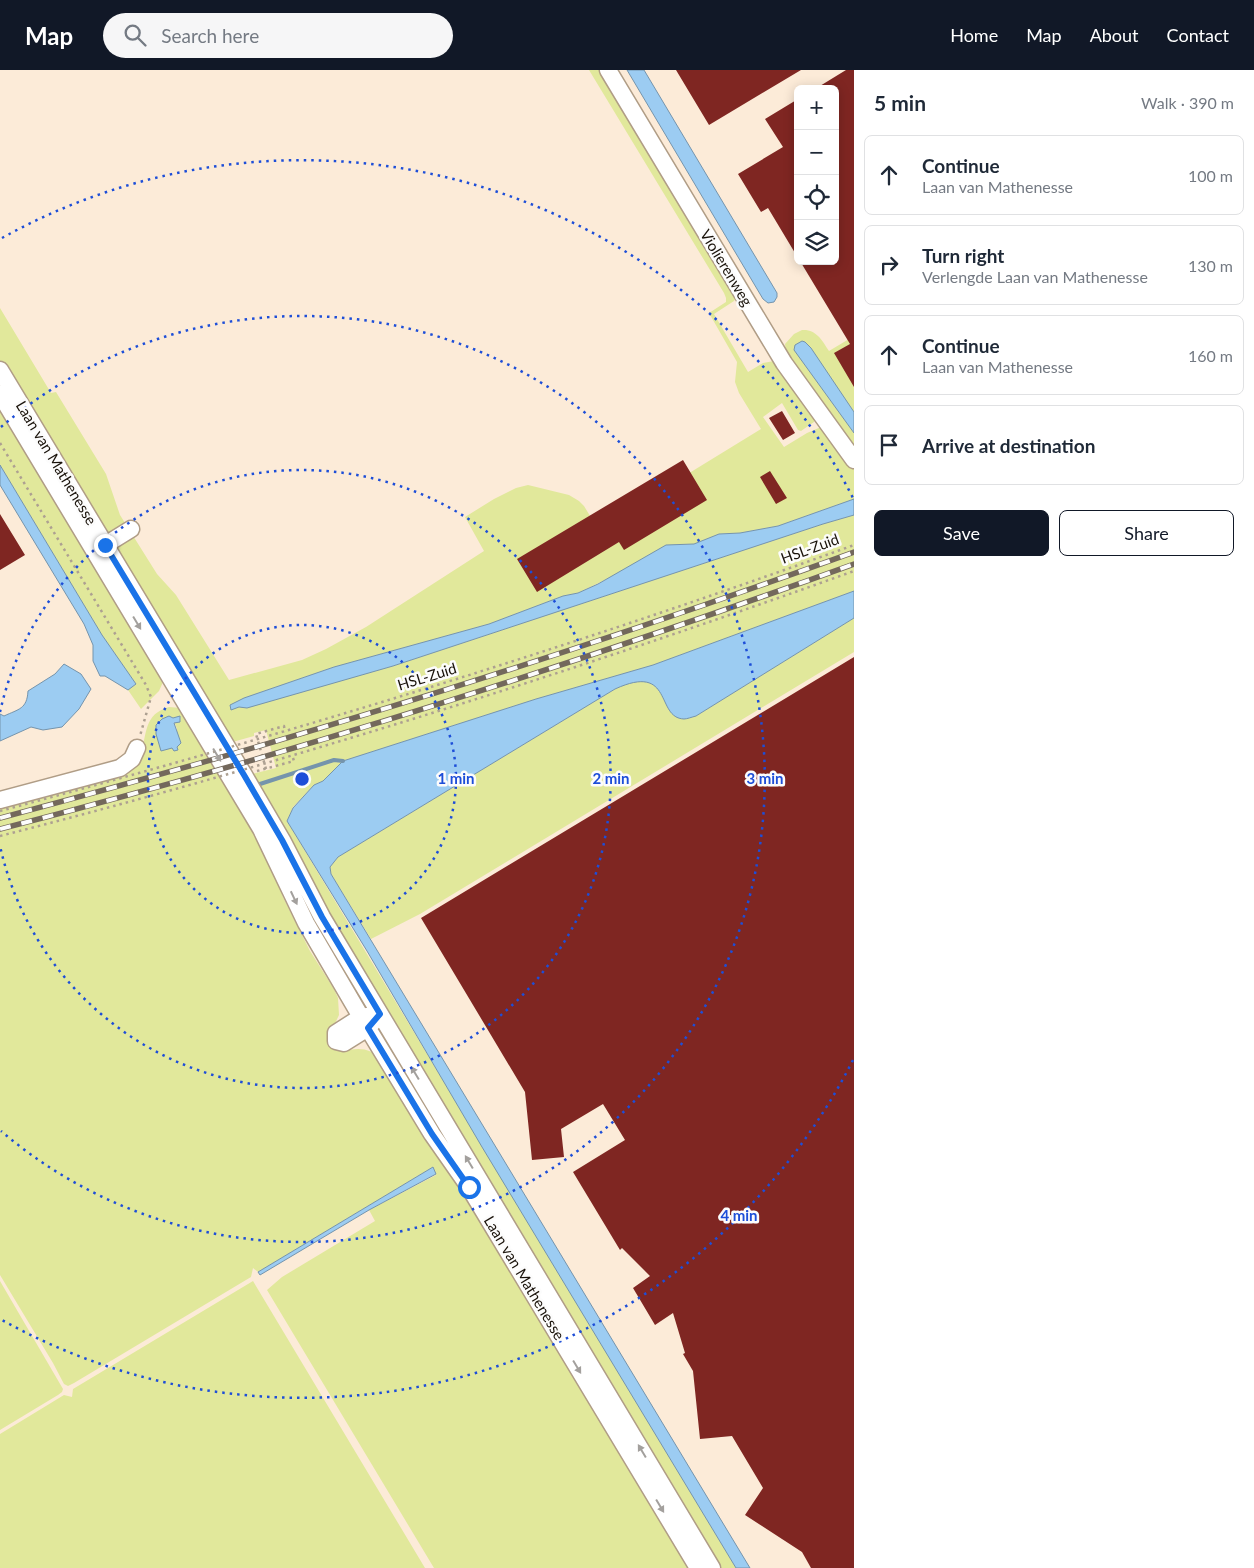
<!DOCTYPE html>
<html lang="en">
<head>
<meta charset="utf-8">
<style>
  body { margin:0; font-family:Lato,sans-serif; background:#f6f6f7; color:#1f2937 }
  .controls { position:absolute; right:15px; top:15px; display:grid; overflow:hidden; border-radius:8px; box-shadow:0 2px 12px #0003 }
  .controls button { width:45px; height:45px; display:grid; place-items:center; padding:0; border:0; border-bottom:1px solid #e0e1e3; background:#fff; color:#1f2937; font:25px sans-serif }
  .stop { position:absolute; width:15px; height:15px; margin:-11px; border:4px solid #1a73e8; border-radius:50%; background:#fff }
  .stop.end { background:#1a73e8; border-color:#fff; box-shadow:0 1px 5px #0008 }
  .list { margin:0; padding:0; list-style:none }
  h2 { display:flex; justify-content:space-between; align-items:center; height:65px; margin:0; padding:0 20px; font-size:21px }
  h2 small { font-size:16px; font-weight:400; color:#747a83 }
  .list li { display:grid; grid-template-columns:32px 1fr auto; gap:15px; align-items:center; box-sizing:border-box; height:80px; margin:0 10px 10px; padding:0 10px; border:1px solid #e0e1e3; border-radius:8px }
  .list b { display:block; font-size:19px; white-space:nowrap }
  .list p { margin:0; font-size:16px; white-space:nowrap; color:#747a83 }
  .list em { font-size:16px; font-style:normal; color:#747a83 }
  .actions { display:flex; gap:10px; padding:15px 20px }
  .actions a { flex:1; padding:11px 0; border:1px solid #111827; border-radius:8px; text-align:center; font-size:18px; color:#111827 }
  .actions .main { background:#111827; color:#fff }
  .icon { flex:none; width:28px; height:28px; fill:none; stroke:currentColor; stroke-width:2; stroke-linecap:round; stroke-linejoin:round }
  .map { position:relative; flex:none; width:854px; height:1498px; overflow:hidden }
  header { display:flex; align-items:center; gap:30px; box-sizing:border-box; height:70px; padding:0 25px; background:#111827; color:#fff }
  header strong { font-size:24px }
  nav { display:flex; gap:28px; margin-inline-start:auto; font-size:18px }
  .search { width:350px; height:45px; background:#f6f6f7; display:flex; align-items:center; gap:12px; box-sizing:border-box; padding:0 18px; border-radius:28px; color:#747a83; font-size:19px }
  main { display:flex }
  aside { flex:1; background:#fff }
  .map>svg:first-child { display:block }
</style>
</head>
<body>
<header>
<strong>Map</strong>
<div class="search"><svg class="icon" aria-label="search" viewBox="0 0 24 24"><circle cx="10" cy="10" r="6"/><path d="M15 15l6 6"/></svg>Search here</div>
<nav><a>Home</a><a>Map</a><a>About</a><a>Contact</a></nav>
</header>
<main>
<div class="map">
<svg width="854" height="1498" viewBox="0 0 854 1498">
  <rect width="100%" height="100%" fill="#fcebd8"/>
  <path fill="#e1e89b" fill-rule="evenodd" d="M589,0H601L735,225L736,228L734,231L714,244L748,302L763,293L774,291L816,348L814,352L801,361L798,360L782,333L763,347L784,377L807,363L821,357L854,399V429L778,456L740,463L719,464L694,474H679L578,523L563,526L489,554L334,597L244,628L237,633L239,637L393,596L823,454L854,445V521L653,595L536,629L343,691L323,711L314,715L293,737L287,751L736,1498H716L330,855L248,705L276,698L266,660L254,663V666L229,673L0,292V238L51,323L56,322L106,404L120,445L157,504L176,525L229,610L302,590L326,579L366,557L484,481L465,447L494,429L516,418L528,415L569,425L579,431L584,436L598,459L761,359L739,323L735,312L737,292L709,243L726,232V228L724,223Z
    M802,260C816,259 822,270 829,281L854,266V342L805,272L794,279L854,363V381L820,334L786,281L785,274L794,264Z
    M0,332L163,612L159,621L141,639L128,620L136,614L102,565L0,395Z
    M854,548V582L420,844L371,869L331,804L330,797L338,787L615,619C628,613 645,605 658,618C663,623 666,633 669,639L696,646Z
    M169,637L181,638L269,782L283,827L310,881L334,919L338,928L339,945L330,964L341,982C358,977 369,977 383,990L691,1498H434L267,1220L282,1207L375,1151L369,1140L436,1105L433,1097L258,1202L253,1198L251,1207L74,1313L68,1316L64,1314L53,1293L0,1205V736L141,684C147,663 144,644 169,637ZM169,646L173,648L177,659V677L173,678L162,649Z
    M0,1211L63,1319L62,1322L58,1325L0,1360Z
    M253,1211L425,1498H0V1364L64,1325L72,1327L73,1319Z"/>
  <path fill="#9cccf2" stroke="#7594ac" d="M627,0H644L777,223V227L774,232L768,233L763,229Z
    M802,271L805,272L811,278L854,342V363L794,280L795,275Z
    M0,395L102,565L136,614L128,620L105,606H100L93,591V575L84,554L0,415Z
    M854,429V445L823,454L393,596L247,638L239,637L231,640L230,635L244,628L334,597L489,554L563,526L578,523L598,514L666,475L694,474L719,464L740,463L778,456Z
    M854,521V548L696,646C692,647 687,649 684,649C655,648 674,592 615,619L338,787L330,797L331,804L750,1498H736L482,1077L367,881L287,751L293,738L314,715L323,711L343,691L536,629L653,595Z
    M64,594L81,604L91,619L79,639L62,657L43,660L31,657L0,671V644L4,646C19,639 27,639 28,621L55,604Z
    M169,646L173,648L180,646V652L174,653L181,673L177,677L178,680L174,681L172,678L161,681L156,664V655L162,649Z
    M433,1097L436,1104L369,1140L260,1205L258,1202Z"/>
  <g fill="none" stroke-linecap="round" stroke-linejoin="round">
    <path stroke="#7594ac" stroke-width="4" d="M260,714L334,690L343,691"/>
  </g>
  <path fill="#7f2622" d="M676,0H801L709,55Z
    M846,0H854V317L834,283L850,274L800,191H835V19H815Z
    M798,29V188L768,138L761,142L738,104L783,77L765,49Z
    M782,341L795,363L783,370L769,348Z
    M683,390L707,430L624,480L619,472L537,522L517,489Z
    M770,401L787,428L776,434L760,407Z
    M0,444L25,485L0,500Z
    M854,587V1498H811L802,1482L745,1445L763,1418L732,1366L700,1369L693,1301L683,1284L685,1283L673,1243L655,1255L633,1218L650,1206L622,1178L620,1180L573,1102L625,1070L603,1034L561,1059L564,1087L532,1090L525,1022L421,848Z"/>
  <g fill="none" stroke-linecap="round" stroke-linejoin="round">
    <defs>
      <path id="minor" d="M608,0L784,293L854,390
        M0,300L244,705L282,770L322,847L712,1498
        M0,324L261,759L306,853L361,947L432,1064L469,1117L698,1498
        M97,480L131,459
        M0,730L120,698L132,689L137,678
        M380,944L368,958L344,973L336,971V963L361,947Z"/>
    </defs>
    <use href="#minor" stroke="#b09d86" stroke-width="19"/>
    <path stroke="#ada091" stroke-width="2.5" stroke-dasharray="2.5 4" stroke-linecap="butt" d="M0,373L146,615L151,627L140,666
      M266,699L256,664L284,656L285,662
      M257,701L294,691L292,685"/>
    <use href="#minor" stroke="#fff" stroke-width="16"/>
    <defs>
      <path id="rail" d="M0,748C288,672 573,584 854,482
        M0,759C289,685 574,595 854,494"/>
    </defs>
    <use href="#rail" stroke="#73685c" stroke-width="5.5"/>
    <use href="#rail" stroke="#fcfcfc" stroke-width="4" stroke-dasharray="11" stroke-linecap="butt"/>
    <path stroke="#ada091" stroke-width="2.5" stroke-dasharray="2.5 4" stroke-linecap="butt" d="M0,741C288,664 573,577 854,475
      M0,766C289,692 573,602 854,501"/>
  </g>
  <defs><path id="oneway-solid" d="M-6-.8H1V-3.2L6.5 0L1 3.2V.8H-6Z" transform="scale(1.25)"/></defs>
  <g fill="#a3a09d">
    <use href="#oneway-solid" transform="translate(137 553) rotate(59)"/>
    <use href="#oneway-solid" transform="translate(217 685) rotate(59)"/>
    <use href="#oneway-solid" transform="translate(294 828) rotate(65)"/>
    <use href="#oneway-solid" transform="translate(415 1003) rotate(-121)"/>
    <use href="#oneway-solid" transform="translate(469 1092) rotate(-121)"/>
    <use href="#oneway-solid" transform="translate(577 1297) rotate(59)"/>
    <use href="#oneway-solid" transform="translate(642 1381) rotate(-121)"/>
    <use href="#oneway-solid" transform="translate(660 1436) rotate(59)"/>
  </g>
  <g fill="none" stroke-linecap="round" stroke-linejoin="round">
    <path stroke="#1a73e8" stroke-width="6" d="M105,475L244,705L282,770L322,847L380,944L368,958L432,1064L469,1117"/>
  </g>
  <g fill="none" stroke="#1d4ed8" stroke-width="2.5" stroke-dasharray="2.5 5">
    <circle cx="302" cy="709" r="154"/>
    <path d="M0 642A309 309 0 1 1 0 776"/>
    <path d="M1 357A463 463 0 1 1 1 1061"/>
    <path d="M853 990A618 618 0 0 1 2 1250M2 168A618 618 0 0 1 853 428"/>
  </g>
  <g text-anchor="middle" stroke-width="5" stroke-linejoin="round" paint-order="stroke">
    <g font-size="15" fill="#19120a" stroke="#fcfcfc">
      <text transform="translate(726 198) rotate(59)" y="5">Violierenweg</text>
      <text transform="translate(56 393) rotate(59)" y="5">Laan van Mathenesse</text>
      <text transform="translate(810 479) rotate(-20)" y="5">HSL-Zuid</text>
      <text transform="translate(427 607) rotate(-17)" y="5">HSL-Zuid</text>
      <text transform="translate(524 1208) rotate(59)" y="5">Laan van Mathenesse</text>
    </g>
  </g>
  <circle cx="302" cy="709" r="8" fill="#1d4ed8" stroke="#fcfcfc" stroke-width="2.5"/>
  <g font-size="15" text-anchor="middle" font-weight="bold" fill="#1d4ed8" stroke="#fcfcfc" stroke-width="5" stroke-linejoin="round" paint-order="stroke">
    <text x="456" y="714">1 min</text>
    <text x="611" y="714">2 min</text>
    <text x="765" y="714">3 min</text>
    <text x="739" y="1151">4 min</text>
  </g>
</svg>
<div class="controls">
<button>+</button>
<button>−</button>
<button><svg class="icon" aria-label="locate" viewBox="0 0 24 24"><circle cx="12" cy="12" r="6"/><path d="M12 2v4M12 18v4M2 12h4M18 12h4"/></svg></button>
<button><svg class="icon" aria-label="layers" viewBox="0 0 24 24"><path d="M12 4l9 5-9 5-9-5zM3 14l9 5 9-5"/></svg></button>
</div>
<div class="stop" style="left:469px;top:1117px"></div>
<div class="stop end" style="left:105px;top:475px"></div>
</div>
<aside>
<h2>5 min<small>Walk · 390 m</small></h2>
<ul class="list">
<li><svg class="icon" aria-label="ahead" viewBox="0 0 24 24"><path d="M12 20V5M6 11l6-6 6 6"/></svg><div><b>Continue</b><p>Laan van Mathenesse</p></div><em>100 m</em></li>
<li><svg class="icon" aria-label="right" viewBox="0 0 24 24"><path d="M7 20v-9h11M14 6l5 5-5 5"/></svg><div><b>Turn right</b><p>Verlengde Laan van Mathenesse</p></div><em>130 m</em></li>
<li><svg class="icon" aria-label="ahead" viewBox="0 0 24 24"><path d="M12 20V5M6 11l6-6 6 6"/></svg><div><b>Continue</b><p>Laan van Mathenesse</p></div><em>160 m</em></li>
<li><svg class="icon" aria-label="arrive" viewBox="0 0 24 24"><path d="M6 21V4h12l-3 4 3 4H6"/></svg><div><b>Arrive at destination</b></div></li>
</ul>
<div class="actions"><a class="main">Save</a><a>Share</a></div>
</aside>
</main>
</body>
</html>
